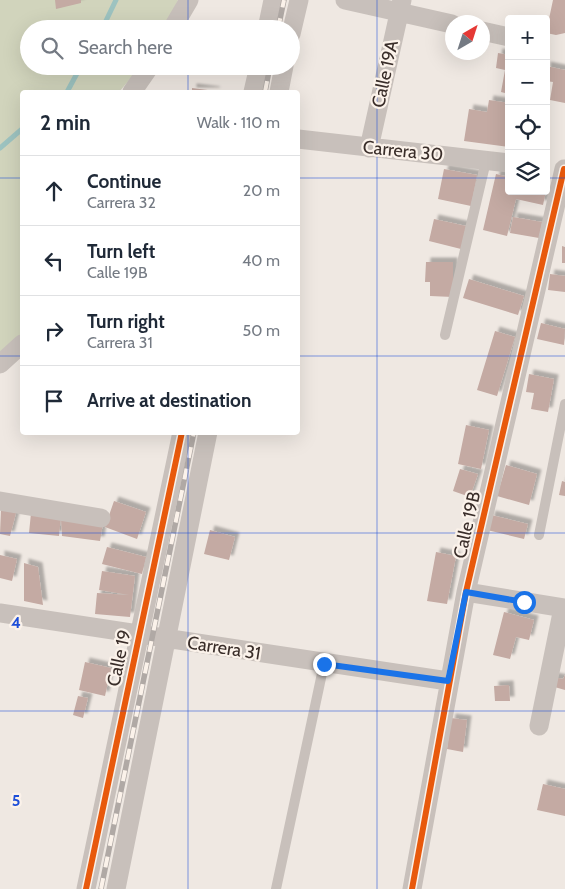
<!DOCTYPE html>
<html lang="en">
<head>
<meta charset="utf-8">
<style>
  body { margin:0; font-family:Cabin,sans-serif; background:#f6f6f7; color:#1f2937 }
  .controls { position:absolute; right:15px; top:15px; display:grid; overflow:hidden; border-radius:5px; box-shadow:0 5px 20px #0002 }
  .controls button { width:45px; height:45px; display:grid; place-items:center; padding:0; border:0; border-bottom:1px solid #e0e1e3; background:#fff; color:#1f2937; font:25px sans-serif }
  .compass { position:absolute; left:445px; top:15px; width:45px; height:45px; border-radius:50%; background:#fff; box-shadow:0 5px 20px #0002; rotate:39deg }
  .stop { position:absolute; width:15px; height:15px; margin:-11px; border:4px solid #1a73e8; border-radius:50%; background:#fff }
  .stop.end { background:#1a73e8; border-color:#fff; box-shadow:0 1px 5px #0008 }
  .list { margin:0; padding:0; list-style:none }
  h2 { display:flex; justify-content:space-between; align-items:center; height:65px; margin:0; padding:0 20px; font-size:21px }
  h2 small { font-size:16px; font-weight:400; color:#747a83 }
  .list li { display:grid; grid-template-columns:32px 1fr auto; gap:15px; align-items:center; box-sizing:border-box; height:70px; padding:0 20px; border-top:1px solid #e0e1e3 }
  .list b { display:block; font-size:19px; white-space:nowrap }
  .list p { margin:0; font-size:16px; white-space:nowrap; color:#747a83 }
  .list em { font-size:16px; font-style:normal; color:#747a83 }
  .icon { flex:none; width:28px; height:28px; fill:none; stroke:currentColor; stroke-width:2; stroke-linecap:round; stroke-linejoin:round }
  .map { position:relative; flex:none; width:565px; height:889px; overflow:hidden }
  .search { position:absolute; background:#fff; box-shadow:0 5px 20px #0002; left:20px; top:20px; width:280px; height:55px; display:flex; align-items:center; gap:12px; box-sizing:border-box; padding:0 18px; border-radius:28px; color:#747a83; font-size:19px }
  .panel { position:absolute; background:#fff; box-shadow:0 5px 20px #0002; left:20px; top:90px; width:280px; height:345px; border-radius:5px }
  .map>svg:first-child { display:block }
</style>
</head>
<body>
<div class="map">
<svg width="565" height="889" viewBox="0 0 565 889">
  <defs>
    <filter id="shadow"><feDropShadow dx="4.5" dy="-4.5" stdDeviation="1" flood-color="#0004"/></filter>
  </defs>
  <rect width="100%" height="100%" fill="#efe8e2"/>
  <path fill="#d1d4bc" d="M0,0H178L165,29H29V66H141L119,92H22V336L0,355Z"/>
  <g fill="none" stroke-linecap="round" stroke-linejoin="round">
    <path stroke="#9dc3c0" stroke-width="5" d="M102,29L116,0
      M67,92L81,66
      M0,148L22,129"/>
  </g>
  <path fill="#c4aaa3" filter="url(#shadow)" d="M55,0H81V3L56,9Z
    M553,0H565V33L556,35L546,33Z
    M498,53L509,55V94L501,92L505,70L496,68Z
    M546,66L565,70V103L550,100L553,82L546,81Z
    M192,88L216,91L215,92H192Z
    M489,100L509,103V147L464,141L469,109L487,112Z
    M444,169L477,175L471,206L438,199Z
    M496,174L509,177V191H546L543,205L516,199L507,236L483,230Z
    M513,217L542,222L539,238L510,233Z
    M434,219L466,226L461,249L429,241Z
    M562,246L565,247V263H562Z
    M426,262H453V297L430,296V282H425Z
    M550,274L565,276V292L548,290Z
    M469,279L524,296L518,315L463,298Z
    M541,323L565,329L564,345L537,339Z
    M495,331L515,337L497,396L477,390Z
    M529,374L554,379L548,412L531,409L534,393L526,392Z
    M466,425L489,430L481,469L458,464Z
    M506,465L537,474L529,505L497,496Z
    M460,469L478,474L470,497L453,491Z
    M562,481L565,482V496L559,495Z
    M114,501L146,512L137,539L105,527Z
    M1,509L16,513L10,536L0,534Z
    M31,513L61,516L59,536L29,533Z
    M491,515L528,524L524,539L487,530Z
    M61,516L103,523L100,541L62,536Z
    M210,530L235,537L229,560L204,554Z
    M107,547L146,557L142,574L102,564Z
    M436,552L456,556L447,604L427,601Z
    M0,555L17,559L12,581L0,578Z
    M24,563L38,567L43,605L24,601Z
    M102,571L135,576L130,617L95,614L97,593L129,595L99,590Z
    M504,612L534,620L529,640L516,637L510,659L493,655Z
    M85,662L111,668L105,696L79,690Z
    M565,675V690L551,686L553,677L563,679Z
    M509,685L510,701H495L494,686Z
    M78,696L88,698L83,718L73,715Z
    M451,718L467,720L463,752L447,749Z
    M543,784L565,789V816L537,810Z"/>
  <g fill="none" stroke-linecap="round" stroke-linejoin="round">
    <path stroke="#c8c0bb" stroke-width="10" d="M445,335L486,161
      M539,535L565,404
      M276,889L324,664"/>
    <path stroke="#c8c0bb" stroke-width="19" d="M345,0L452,24
      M172,29L189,0
      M267,29L273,0
      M482,31L509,37
      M291,34L299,0
      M132,92L150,66
      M253,92L259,66
      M279,92L284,66
      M298,139L509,163
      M369,148L402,0
      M0,364L22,344
      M0,501L101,518
      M466,592L565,608
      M0,613L448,681
      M539,726L563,608
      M86,889L182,432
      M116,889L208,432
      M412,889L466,592L564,169"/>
    <defs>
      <path id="rail" d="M278,29L284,0
        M265,92L270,66
        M101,889L194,432"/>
    </defs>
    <use href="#rail" stroke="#b0a9a5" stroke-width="5.5"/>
    <use href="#rail" stroke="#fbf2ea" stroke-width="4" stroke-dasharray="11" stroke-linecap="butt"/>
    <defs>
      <path id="cycleway" d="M86,889L182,432
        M412,889L466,592L564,169"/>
    </defs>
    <use href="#cycleway" stroke="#fbf2ea" stroke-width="9"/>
    <use href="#cycleway" stroke="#e8590c" stroke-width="6"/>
  </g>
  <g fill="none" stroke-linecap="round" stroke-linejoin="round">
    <path stroke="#1a73e8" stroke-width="6" d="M324,664L448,681L466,592L524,602"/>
  </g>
  <path fill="none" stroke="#1d4ed8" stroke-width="1" stroke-opacity="0.55" d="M188,0V29M377,0V889M188,66V92M0,178H22M298,178H509M546,178H565M0,356H22M298,356H565M188,432V889M0,533H565M0,711H565"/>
  <g text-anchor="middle" stroke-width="4.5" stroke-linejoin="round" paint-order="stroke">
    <g font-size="18" fill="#392d29" stroke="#fbf2ea">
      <text transform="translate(385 74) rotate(-78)" y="6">Calle 19A</text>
      <text transform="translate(403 151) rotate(6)" y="6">Carrera 30</text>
      <text transform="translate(467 525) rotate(-77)" y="6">Calle 19B</text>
      <text transform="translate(224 648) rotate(9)" y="6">Carrera 31</text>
      <text transform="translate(119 658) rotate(-78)" y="6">Calle 19</text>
    </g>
  </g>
  <g font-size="16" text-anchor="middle" font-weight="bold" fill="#1d4ed8" stroke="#fbf2ea" stroke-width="4.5" stroke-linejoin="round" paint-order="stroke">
    <text x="16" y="628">4</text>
    <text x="16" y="806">5</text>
  </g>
</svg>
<div class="controls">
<button>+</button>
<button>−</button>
<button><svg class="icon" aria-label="locate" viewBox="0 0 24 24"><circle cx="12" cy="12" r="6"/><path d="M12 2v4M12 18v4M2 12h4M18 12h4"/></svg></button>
<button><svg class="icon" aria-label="layers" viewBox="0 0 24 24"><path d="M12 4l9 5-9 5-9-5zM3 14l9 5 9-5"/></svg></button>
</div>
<svg class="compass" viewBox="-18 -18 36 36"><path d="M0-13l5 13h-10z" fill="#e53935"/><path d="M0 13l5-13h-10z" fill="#747a83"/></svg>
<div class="stop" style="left:524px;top:602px"></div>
<div class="stop end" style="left:324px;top:664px"></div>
<div class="search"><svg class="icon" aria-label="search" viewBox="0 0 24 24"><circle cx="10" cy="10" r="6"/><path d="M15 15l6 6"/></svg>Search here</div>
<section class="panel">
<h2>2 min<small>Walk · 110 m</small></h2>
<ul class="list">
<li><svg class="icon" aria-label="ahead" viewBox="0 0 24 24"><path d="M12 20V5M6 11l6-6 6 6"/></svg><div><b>Continue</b><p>Carrera 32</p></div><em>20 m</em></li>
<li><svg class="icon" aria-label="left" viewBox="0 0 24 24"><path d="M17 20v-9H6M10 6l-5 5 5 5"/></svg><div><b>Turn left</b><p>Calle 19B</p></div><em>40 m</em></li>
<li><svg class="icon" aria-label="right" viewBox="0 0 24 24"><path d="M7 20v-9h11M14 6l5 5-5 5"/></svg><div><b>Turn right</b><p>Carrera 31</p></div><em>50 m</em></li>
<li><svg class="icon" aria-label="arrive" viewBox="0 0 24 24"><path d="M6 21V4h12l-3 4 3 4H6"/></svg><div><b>Arrive at destination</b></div></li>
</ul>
</section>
</div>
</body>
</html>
